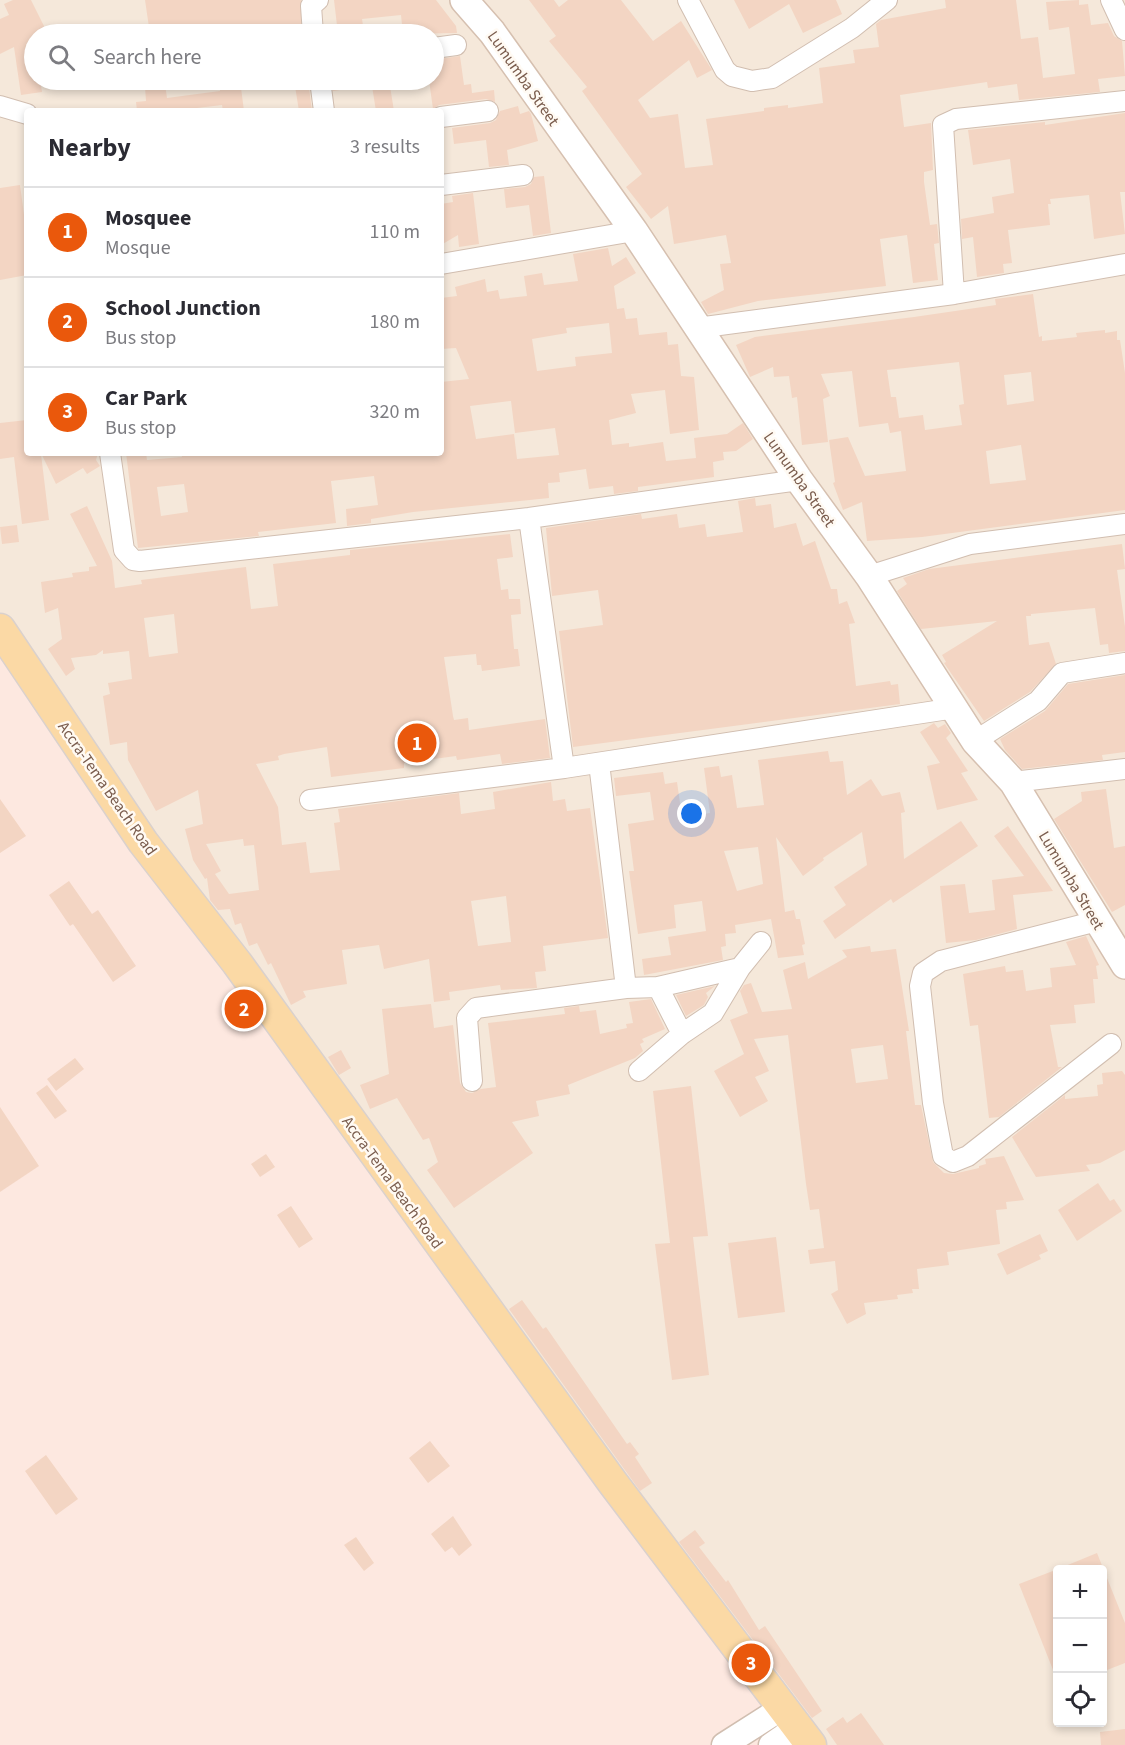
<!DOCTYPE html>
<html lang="en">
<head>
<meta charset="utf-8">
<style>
  body { margin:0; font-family:"Source Sans 3",sans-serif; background:#f2f2f3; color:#2b2b33 }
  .controls { position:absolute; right:18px; bottom:18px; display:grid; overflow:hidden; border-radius:6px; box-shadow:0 3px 9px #0003 }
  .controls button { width:54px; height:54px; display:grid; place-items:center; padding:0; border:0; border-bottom:2px solid #e1e1e2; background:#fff; color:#2b2b33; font:30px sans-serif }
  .you { position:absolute; left:692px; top:814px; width:21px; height:21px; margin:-15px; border:4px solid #fff; border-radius:50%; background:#1a73e8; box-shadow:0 0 0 9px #1a73e833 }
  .badge { display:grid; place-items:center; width:39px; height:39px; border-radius:50%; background:#ea580c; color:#fff; font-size:20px; font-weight:700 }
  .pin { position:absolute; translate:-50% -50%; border:3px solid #fff; box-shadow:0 2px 6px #0006 }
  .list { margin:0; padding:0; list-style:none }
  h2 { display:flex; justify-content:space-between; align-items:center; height:78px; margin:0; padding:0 24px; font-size:26px }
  h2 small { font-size:20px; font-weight:400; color:#7c7c81 }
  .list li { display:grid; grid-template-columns:39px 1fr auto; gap:18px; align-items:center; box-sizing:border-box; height:90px; padding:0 24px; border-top:2px solid #e1e1e2 }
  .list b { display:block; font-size:22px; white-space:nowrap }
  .list p { margin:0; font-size:20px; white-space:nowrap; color:#7c7c81 }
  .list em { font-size:20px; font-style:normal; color:#7c7c81 }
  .icon { flex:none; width:33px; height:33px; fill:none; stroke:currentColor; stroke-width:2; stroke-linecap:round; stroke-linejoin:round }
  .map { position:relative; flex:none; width:1125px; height:1745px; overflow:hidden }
  .search { position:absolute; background:#fff; box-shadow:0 3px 9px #0003; left:24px; top:24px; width:420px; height:66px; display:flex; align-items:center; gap:15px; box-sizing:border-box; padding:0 21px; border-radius:33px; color:#7c7c81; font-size:22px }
  .panel { position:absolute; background:#fff; box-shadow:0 3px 9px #0003; left:24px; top:108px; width:420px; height:348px; border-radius:6px }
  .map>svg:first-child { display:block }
</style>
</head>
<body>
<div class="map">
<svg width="1125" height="1745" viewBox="0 0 1125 1745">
  <rect width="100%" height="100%" fill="#fdf6ec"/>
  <path fill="#f5e8da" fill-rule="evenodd" d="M0,0H1125V1745H810L233,968L0,614ZM34,34H434V80H34ZM27,111H441V453H27ZM1058,1570H1102V1722H1058Z"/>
  <path fill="#fde8e0" d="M0,614L233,968L810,1745H0Z"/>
  <path fill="#f3d5c3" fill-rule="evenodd" d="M13,0H31L46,30L34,34V80H40L42,92L21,95L14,47L0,54V19L9,15L4,4Z
    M145,0H301V34H150Z
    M334,0H436L456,26L457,33L403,34L401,15L362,19L364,32L338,34Z
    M529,0H554L559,7L568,0H621L653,41L681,21L712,70L697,78L689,60L638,100L650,118L678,114L685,168L713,165L706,119L764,111V108L788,105V108L823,103L819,68L855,63L853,50L879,47L876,24L881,20L946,8L945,0H1016L1021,39L1038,37L1043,78L1075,74L1069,27L1049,30L1046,2L1079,0V5L1088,4L1091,25L1108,23L1114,36L1122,41L1125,76L1098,79L1100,92L1019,100L1017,84L988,88L987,82L900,95L904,127L931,123L933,170L924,172V182L930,225L937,224L939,243L934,244L938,280L913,283L907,235L880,239L886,286L758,301L708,314L701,302L724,290L720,264L731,263L726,235L674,244L668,206L651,219L626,187L642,174L582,91L587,87L549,41L556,36Z
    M734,0H836L842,14L803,33L789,4L749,29Z
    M460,56L464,85L471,84L472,93L494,90L495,102L486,99L439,105L433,109L429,80H434V65L440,64L439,59Z
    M219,80H240L244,111H223L222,105L172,111H137L136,102L146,101L145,87L165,84L167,98L220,91Z
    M294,80H308L312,111H299Z
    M332,80H352L353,88L333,91Z
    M371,80H389L394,111H376Z
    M518,106L520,114L529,111L531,114L538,141L507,150L509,165L489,167L486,140L454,144L452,128L490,123L496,120L500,111Z
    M1125,113V192H1120L1125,234L1094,239L1089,195L1050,199L1051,204H1048L1050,225L1008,230L1012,263L1003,264L1004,273L977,277L973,237L962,239L961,219L994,213L992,197L1014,193L1010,159L973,165L968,130L1045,122V125Z
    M544,176L551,233L533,236L529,205L506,208L504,189L525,187L531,184L534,177Z
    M20,185L27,237V275L0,280V188Z
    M473,193L479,244L459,247L458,235L441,245V204L453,202L452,196Z
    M608,248L612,266L626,257L636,273L614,286L617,309L624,308L626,319L637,318L639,335L667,332L668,345L678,344L681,376L694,377L699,430L670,434L665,390L631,394L636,413L609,420L612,445L629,443V447L663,442L666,461L696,458L694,438L727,434L743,423L753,439L736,451L723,452L724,460L713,462L714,477L638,487V491L614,494L613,486L589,489L586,469L559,473L560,482L548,483L549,498L413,512L371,519V523L347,526L346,509L378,505L374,476L331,481L336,523L258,532L259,536L138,548L126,453H146L147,460L182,457L181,453H441V382L469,379L456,348L441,349V298L457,296L455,287L485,279L487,292L498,290L500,299L527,296L524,276L542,273L544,285L578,281L573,254ZM609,323L612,353L575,357L576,366L537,371L532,339L567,333L566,328ZM511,401L515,433L555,428L559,455L517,459L514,434L476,439L470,406ZM184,484L188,512L161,516L157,487Z
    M1033,294L1039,337L1042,336V341L1077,337L1076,333L1105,330V333L1117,331V340H1120L1125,373V510L922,537L867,541L862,502L843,510L833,483L835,482L829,440L848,437L865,476L906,471L901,431L890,433L888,423L859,427L852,371L821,374L830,396L823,399L828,442L802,445L797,397L792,398L789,376L774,377L773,367L750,377L736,345L755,337L914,317L996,305L995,299ZM959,362L964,404L959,405L962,425L925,430L923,415L899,418L896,397H891L887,370ZM1031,372L1034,401L1007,405L1004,375ZM1021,445L1026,480L990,484L986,451Z
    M27,420V455L41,454L49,520L22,524L14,457L0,459V423Z
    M41,453H98L96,460L100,466L87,474L83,468L56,484Z
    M755,498L756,506L771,504L774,528L796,523L803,546L815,541L831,589H837L839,604L847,601L855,623L849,624L856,686L890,681L891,685L898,684L900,704L573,747L559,631L603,625L598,590L552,596L546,528L641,514L642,519L677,514L679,528L705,524L707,537L743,532L738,501Z
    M87,506L112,561L115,588L142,584L141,580L246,567L251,609L278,606L273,564L350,555V550L510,534L513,557L497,559L501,590L508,589L509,599H520L521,614L511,615L514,649H518L520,666L482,671L481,665H477L476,654L444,657L453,716L454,720L468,718L469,730L545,719L550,758L502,764L500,754L457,760L456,756L404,763V768L331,777L327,747L284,754L278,756L279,760L256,764L278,807L282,845L306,842L310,873L340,870L334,823L340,822L338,809L459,793L461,814L495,809L493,792L551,782L553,801L565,799L567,811L590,808L608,938L543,946L546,971L535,972L537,988L501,990L500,985L449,992L450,1000L434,1002L429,959L384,969L379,945L342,950L347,984L303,991L306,997L291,1005L271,963L268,965L257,943L249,946L241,923L235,925L230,909L218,910L210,900L207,878L205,879L193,860L185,829L203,824L198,790L156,811L128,760L127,742L110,745L103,696L110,694L108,683L132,679L129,651L103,654V650L96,655L71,658L75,669L66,676L48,649L62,639L58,608L45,613L41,582L73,577L72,573L89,571V567L97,566L70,514ZM174,614L178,653L149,657L144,618ZM243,839L244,846L254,845L259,890L229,894L215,874L221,871L206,844ZM506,896L511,942L478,946L471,901Z
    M17,525L19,542L2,544L0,527Z
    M1122,544L1125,569L1117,570L1125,627V651L1109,653L1108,644L1100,645L1095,608L1031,614V616H1026L1029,645L1049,642L1056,664L1030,692L984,721L944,663L946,662L942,655L997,621L921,629L897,591L907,584L903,578L929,569Z
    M1125,675V752L1102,755L1103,760L1022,769L1005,750L1000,739L1045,711L1068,684Z
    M934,723L938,728L945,724L951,733L946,738L968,771L961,773L978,800L937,810L927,766L940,763L920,732Z
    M828,751L830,762L843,761L847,795L871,779L882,796L900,792L905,812L901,813L904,859L961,821L978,846L893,903L891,899L835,939L823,921L846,905L834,887L867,865L862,832L823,858L824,860L803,876L776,837L785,912L794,910L796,919H800L805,944L802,945L804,955L778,958L771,919L735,925L736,933L725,934L726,946L721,947L723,960L644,975L642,959L671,955L668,937L706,931L702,901L674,905L676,928L638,934L629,871H634L628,824L654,820L650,792L616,796L614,778L663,772L665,784L677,782L682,817L710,813L704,768L719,766L721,777L732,775L737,808L764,805L758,760ZM758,847L763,884L737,891L724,851Z
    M1106,789L1114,848L1125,846V905L1112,912L1054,819L1082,801L1081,792Z
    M0,799L26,836L0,853Z
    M1008,826L1053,891L1013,895L1017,929L976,940L946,943L940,886L965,884L969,913L995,910L992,880L1024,876L994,836Z
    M69,881L92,914L98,910L136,966L113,982L73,924L70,926L49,895Z
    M1086,936L1099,965L1096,966L1098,979H1093L1095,1003L1074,1005L1076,1023L1050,1025L1058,1067H1062L999,1117L989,1118L978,1025L970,1026L963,974L1005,966L1006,972L1023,970L1026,991L1052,987L1050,968L1076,965L1066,942Z
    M870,946L871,952L896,949L909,1031H906L915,1105H921L933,1162L944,1173L953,1174L979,1168V1166L986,1164L985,1159L1004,1156L1024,1200L1006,1202L1007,1209L996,1210L1000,1244L947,1252L949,1265L917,1269L919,1289H912L913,1293L897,1295L898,1299L864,1303L866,1314L847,1324L831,1294L838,1290L835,1261L810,1264L808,1250L824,1248L819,1209L810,1210L806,1184L788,1035L754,1039L769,1071L755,1077L768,1101L740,1117L714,1071L744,1054L730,1020L748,1013L740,991L744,985L751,983L762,1012L792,1009L783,970L805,962L808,979L847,957L842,950ZM883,1045L888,1079L856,1083L851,1049Z
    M715,986L706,993L708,997L704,1005L686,1016L676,995Z
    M651,999L665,1029L642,1039L644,1042L640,1044L643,1051L635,1058L568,1085L570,1094L536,1101L539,1116L512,1122L533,1153L454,1208L427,1170L438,1162L429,1138L423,1140L397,1098L370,1109L360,1085L389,1074L382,1009L431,1004L434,1028L453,1025L460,1083L466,1092L472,1093L481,1089L496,1087L488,1023L565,1014L564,1008L579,1006L580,1012L596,1010L600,1034L627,1028L626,1024L633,1023L629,1002Z
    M341,1050L351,1068L339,1075L328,1057Z
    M75,1058L84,1069L56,1091L47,1079Z
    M1122,1071L1125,1075V1150L1100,1163L1086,1165L1090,1171L1036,1177L1012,1137L1065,1095V1099L1098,1096L1097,1085L1103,1084L1102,1073Z
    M47,1085L67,1111L55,1119L36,1093Z
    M691,1086L708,1236L693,1237L709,1375L672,1380L655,1244L670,1243L653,1091Z
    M0,1107L39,1166L0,1192Z
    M266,1154L275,1167L260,1177L251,1164Z
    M1098,1183L1110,1201L1114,1199L1122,1211L1077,1241L1058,1210Z
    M291,1206L313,1239L299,1248L277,1215Z
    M1040,1234L1048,1251L1039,1255L1041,1259L1007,1275L997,1254Z
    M776,1237L785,1312L738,1318L728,1243Z
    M522,1300L543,1329L546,1327L627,1444L630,1442L639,1454L635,1457L652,1483L640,1491L509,1309Z
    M430,1441L450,1466L428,1483L409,1458Z
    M46,1455L78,1499L56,1515L25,1471Z
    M453,1516L472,1545L459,1556L452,1547L445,1552L431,1534Z
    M695,1530L705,1543L699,1547L726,1582L728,1580L759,1630L765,1626L822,1711L812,1718L679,1542Z
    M356,1537L374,1563L364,1571L344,1545Z
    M1097,1553L1125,1623V1663L1102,1672V1569H1058Z
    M1058,1569V1680H1057L1019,1584Z
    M861,1713L884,1745H837L826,1729L843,1717L847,1723Z
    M1125,1729V1745H1101L1100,1732Z"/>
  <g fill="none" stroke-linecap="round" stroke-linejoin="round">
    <defs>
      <path id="minor" d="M688,0L725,70L732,76L752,81L772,78L852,28L887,0
        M1111,0L1125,30
        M313,34L311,6L318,0
        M434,48L456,45
        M320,80L324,111
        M0,106L27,114
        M441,117L488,111
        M441,185L523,175
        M441,264L634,231
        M954,294L943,125L956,119L1125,101
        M697,328L954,294L1125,264
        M110,453L124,550L133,560L140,561L529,518L799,480
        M869,576L970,544L1125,524
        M975,741L1038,701L1062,673L1125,663
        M599,763L626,988
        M564,768L955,708
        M1013,782L1125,769
        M310,800L564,768L529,518
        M1097,921L941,961L923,973L920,986L933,1103L943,1156L953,1162L968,1156L1111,1044
        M658,987L682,1034
        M639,1071L682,1034L713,1013L740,968
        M472,1081L467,1018L476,1008L626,988L658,987L740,968L761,942"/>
      <path id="tertiary" d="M724,1745L782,1708
        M771,1745L797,1727"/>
      <path id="secondary" d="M464,0L492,32L634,231L799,480L869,576L975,741L1013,782L1125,965"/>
      <path id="primary" d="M0,629L143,842L237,963L613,1483L811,1745"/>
    </defs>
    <use href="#minor" stroke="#d1beb0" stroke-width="22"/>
    <use href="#tertiary" stroke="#d1beb0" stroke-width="27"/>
    <use href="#secondary" stroke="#d6c0b0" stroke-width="30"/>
    <use href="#primary" stroke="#dad1cd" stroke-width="33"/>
    <use href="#minor" stroke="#fff" stroke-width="20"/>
    <use href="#tertiary" stroke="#fff" stroke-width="24"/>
    <use href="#secondary" stroke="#fff" stroke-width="27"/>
    <use href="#primary" stroke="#fbd9a5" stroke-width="30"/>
  </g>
  <g text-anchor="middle" stroke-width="5" stroke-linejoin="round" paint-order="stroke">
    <g font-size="16" fill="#7a5c4d" stroke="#fffaf3">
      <text transform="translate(524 78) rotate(55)" y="6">Lumumba Street</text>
      <text transform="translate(800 479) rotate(55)" y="6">Lumumba Street</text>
      <text transform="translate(108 788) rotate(55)" y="6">Accra-Tema Beach Road</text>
      <text transform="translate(1072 880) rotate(59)" y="6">Lumumba Street</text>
      <text transform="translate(393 1182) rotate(54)" y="6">Accra-Tema Beach Road</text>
    </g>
  </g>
</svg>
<div class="controls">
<button>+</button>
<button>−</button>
<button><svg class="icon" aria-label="locate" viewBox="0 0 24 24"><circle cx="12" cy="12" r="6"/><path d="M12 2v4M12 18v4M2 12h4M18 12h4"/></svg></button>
</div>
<div class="you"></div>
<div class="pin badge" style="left:417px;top:743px">1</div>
<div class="pin badge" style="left:244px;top:1009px">2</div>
<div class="pin badge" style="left:751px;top:1663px">3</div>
<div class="search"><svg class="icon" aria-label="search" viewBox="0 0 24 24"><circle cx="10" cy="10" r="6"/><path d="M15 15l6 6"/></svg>Search here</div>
<section class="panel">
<h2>Nearby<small>3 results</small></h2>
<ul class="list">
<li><span class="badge">1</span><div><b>Mosquee</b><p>Mosque</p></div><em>110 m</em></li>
<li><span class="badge">2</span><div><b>School Junction</b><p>Bus stop</p></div><em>180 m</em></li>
<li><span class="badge">3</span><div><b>Car Park</b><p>Bus stop</p></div><em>320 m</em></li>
</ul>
</section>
</div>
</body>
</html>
